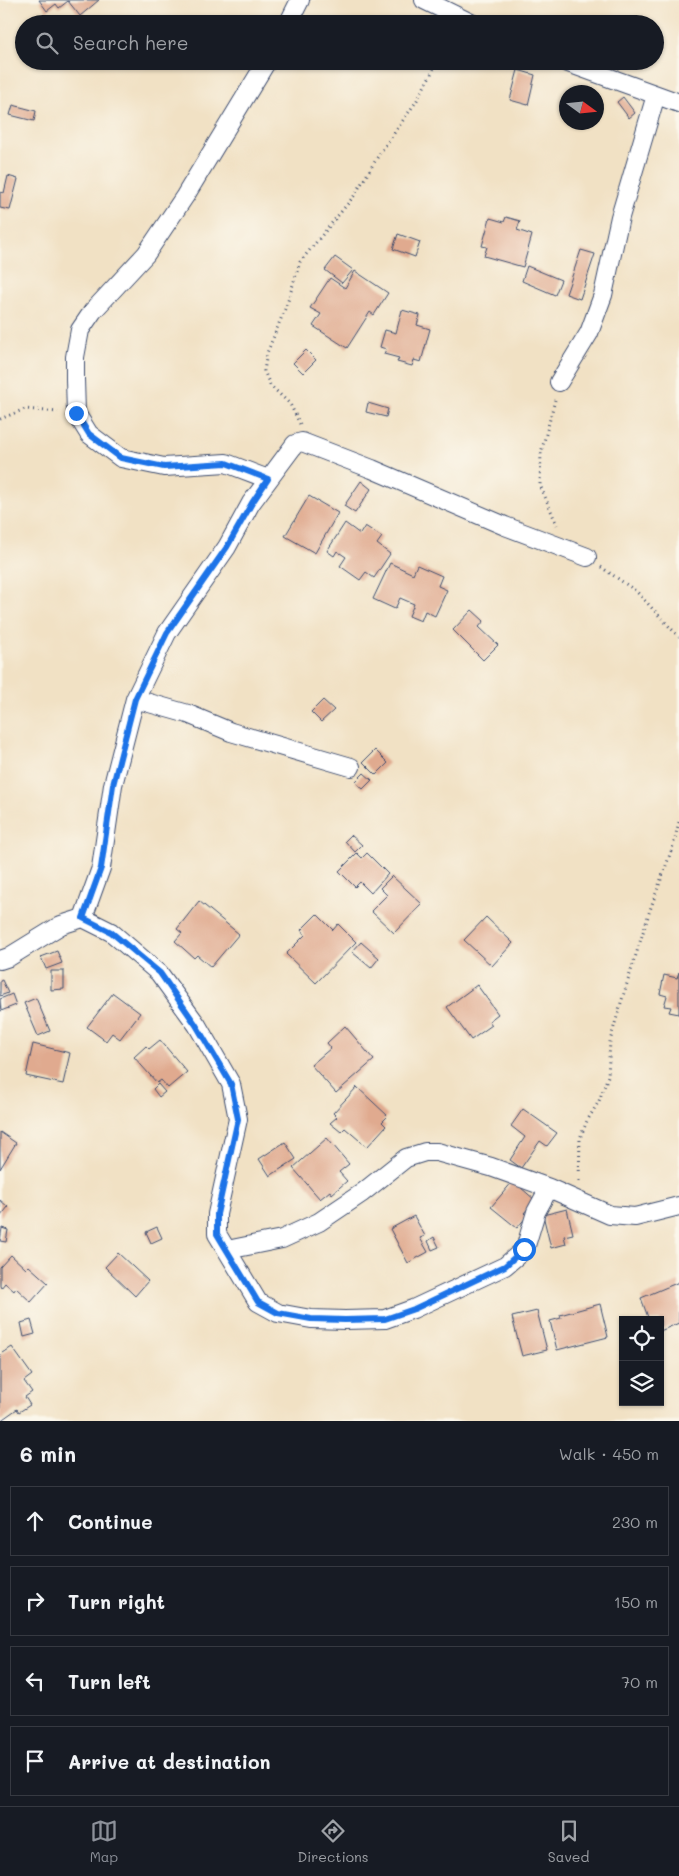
<!DOCTYPE html>
<html lang="en">
<head>
<meta charset="utf-8">
<style>
  body { margin:0; font-family:Mali,sans-serif; background:#20242c; color:#f1f3f6 }
  .controls { position:absolute; right:15px; bottom:15px; display:grid; overflow:hidden; border-radius:0px; box-shadow:0 1px 4px #0004 }
  .controls button { width:45px; height:45px; display:grid; place-items:center; padding:0; border:0; border-bottom:1px solid #363941; background:#171b24; color:#f1f3f6; font:25px sans-serif }
  .compass { position:absolute; left:559px; top:85px; width:45px; height:45px; border-radius:50%; background:#171b24; box-shadow:0 1px 4px #0004; rotate:105deg }
  .stop { position:absolute; width:15px; height:15px; margin:-11px; border:4px solid #1a73e8; border-radius:50%; background:#fff }
  .stop.end { background:#1a73e8; border-color:#fff; box-shadow:0 1px 5px #0008 }
  .list { margin:0; padding:0; list-style:none }
  h2 { display:flex; justify-content:space-between; align-items:center; height:65px; margin:0; padding:0 20px; font-size:21px }
  h2 small { font-size:16px; font-weight:400; color:#9ea1a6 }
  .list li { display:grid; grid-template-columns:32px 1fr auto; gap:15px; align-items:center; box-sizing:border-box; height:70px; margin:0 10px 10px; padding:0 10px; border:1px solid #363941; border-radius:0px }
  .list b { display:block; font-size:19px; white-space:nowrap }
  .list em { font-size:16px; font-style:normal; color:#9ea1a6 }
  .icon { flex:none; width:28px; height:28px; fill:none; stroke:currentColor; stroke-width:2; stroke-linecap:round; stroke-linejoin:round }
  .map { position:relative; flex:none; width:679px; height:1421px; overflow:hidden }
  .search { position:absolute; background:#171b24; box-shadow:0 1px 4px #0004; left:15px; right:15px; top:15px; height:55px; display:flex; align-items:center; gap:12px; box-sizing:border-box; padding:0 18px; border-radius:28px; color:#9ea1a6; font-size:19px }
  .sheet { height:385px; background:#171b24 }
  nav { display:flex; justify-content:space-around; align-items:center; box-sizing:border-box; height:70px; border-top:1px solid #363941; background:#171b24; font-size:14px; color:#9ea1a6 }
  nav a { display:grid; justify-items:center; gap:2px }
  nav .on { color:#8c9099 }
  .map>svg:first-child { display:block }
</style>
</head>
<body>
<div class="map">
<svg width="679" height="1421" viewBox="0 0 679 1421">
  <rect width="100%" height="100%" fill="#fbf7ec"/>
  <filter id="ink" filterUnits="userSpaceOnUse"><feTurbulence type="fractalNoise" baseFrequency=".02" numOctaves="2"/><feDisplacementMap in="SourceGraphic" scale="10" xChannelSelector="R" yChannelSelector="G"/><feConvolveMatrix kernelMatrix="1 2 1 2 8 2 1 2 1" color-interpolation-filters="sRGB"/></filter>
  <filter id="wash" filterUnits="userSpaceOnUse"><feTurbulence type="fractalNoise" baseFrequency=".0096" numOctaves="4" result="noise"/><feDisplacementMap in="SourceGraphic" scale="20" xChannelSelector="R" yChannelSelector="G"/><feGaussianBlur stdDeviation="1.12" result="paint"/><feColorMatrix in="noise" values="0 0 0 0 0 0 0 0 0 0 0 0 0 0 0 0 0 1.4 0 .05"/><feComposite in="paint" operator="in"/></filter>
  <g filter="url(#wash)">
    <rect width="100%" height="100%" fill="#f1e1c4"/>
    <g id="blocks">
      <path fill="#e0aa8f" d="M39,0H99L80,16L68,1L59,8L56,4L47,11Z
        M518,70L535,75L528,105L510,100Z
        M623,97L635,113L629,118L617,102Z
        M13,105L36,111L34,121L10,115Z
        M8,176L18,179L10,210L0,208V192L4,193Z
        M506,217L520,221L517,230L532,235L523,267L484,256L487,247L482,246L490,218L504,222Z
        M398,234L420,242L415,257L393,249Z
        M581,250L595,254L580,299L566,294Z
        M335,257L353,270L342,283L325,270Z
        M527,266L561,280L555,295L522,281Z
        M355,271L388,293L374,315L370,312L347,348L313,326L321,314L310,308L330,278L345,288Z
        M402,310L420,315L417,325L430,329L421,362L414,360L412,366L397,362L399,358L384,354L386,349L380,347L385,330L396,333Z
        M306,350L316,360L303,373L293,363Z
        M368,403L388,409L386,417L366,412Z
        M361,481L371,489L355,513L344,506Z
        M309,496L338,513L315,553L285,536Z
        M345,523L360,534L365,526L382,537L377,544L390,554L374,578L366,572L360,580L340,566L346,557L337,551L334,556L327,551Z
        M390,563L413,574L417,565L442,576L438,586L447,590L435,616L425,611L421,621L409,616L414,604L400,598L395,609L373,599Z
        M472,610L484,621L479,627L498,645L483,660L453,630Z
        M323,700L334,710L321,722L311,712Z
        M375,750L388,763L376,775L363,762Z
        M364,773L372,780L363,789L355,782Z
        M351,835L362,845L355,852L345,841Z
        M357,853L362,858L367,853L388,874L371,893L360,882L355,887L339,871Z
        M392,876L422,904L394,933L371,911L387,895L380,888Z
        M199,901L239,934L211,967L197,955L194,958L175,941L182,933L177,929Z
        M317,914L333,930L338,924L356,942L316,983L286,954L305,935L301,930Z
        M486,917L513,943L492,966L464,940Z
        M361,942L379,958L371,968L352,952Z
        M57,951L62,963L46,969L41,957Z
        M51,971H64V989L51,990Z
        M679,972V1014L669,1012L671,1007L664,1006L667,996L660,994L664,975L677,978Z
        M2,980L8,993L0,996V981Z
        M477,985L498,1014L489,1021L492,1025L471,1040L447,1007Z
        M113,993L140,1013L120,1039L112,1033L106,1041L87,1027Z
        M12,994L16,1005L1,1011L0,999Z
        M36,998L50,1031L38,1036L24,1003Z
        M345,1026L374,1060L336,1093L311,1065L331,1048L327,1043Z
        M160,1040L187,1072L168,1088L161,1080L157,1083L134,1057L146,1046L149,1049Z
        M33,1044L70,1053L63,1084L26,1076Z
        M158,1084L165,1092L159,1097L153,1089Z
        M357,1087L388,1116L382,1122L386,1126L367,1147L345,1128L341,1132L330,1123L337,1117L333,1113Z
        M523,1109L557,1133L547,1146L540,1141L521,1168L510,1160L525,1137L511,1126Z
        M0,1132L16,1143L0,1169Z
        M327,1138L349,1164L339,1172L347,1181L332,1194L330,1191L320,1199L293,1168Z
        M285,1142L296,1159L270,1176L259,1159Z
        M513,1181L535,1200L524,1213L527,1216L517,1228L491,1207Z
        M0,1200L8,1207L0,1217Z
        M567,1209L573,1234L564,1236L566,1244L551,1248L543,1215Z
        M414,1216L425,1236L420,1238L428,1252L408,1263L390,1229Z
        M157,1227L162,1238L151,1243L146,1232Z
        M2,1228L8,1230L6,1242L0,1241Z
        M434,1237L439,1247L432,1250L428,1241Z
        M118,1253L148,1281L135,1296L105,1267Z
        M11,1255L26,1269L29,1266L48,1283L31,1302L16,1288L14,1291L5,1283L1,1288L0,1286V1267Z
        M679,1282V1323L660,1331V1320H649L641,1298Z
        M600,1304L608,1337L557,1350L550,1321L561,1318L560,1315Z
        M537,1311L547,1350L522,1356L512,1317Z
        M31,1320L35,1334L24,1337L21,1323Z
        M12,1347L32,1375L24,1381L32,1392L25,1397L30,1405L19,1412L17,1409L0,1421V1355Z"/>
    </g>
  </g>
  <g filter="url(#ink)">
    <use href="#blocks" fill-opacity="0" stroke="#3b4a6d" stroke-width="1"/>
    <g fill="none" stroke-linecap="round" stroke-linejoin="round">
      <defs>
        <path id="minor" d="M424,0L473,24
          M288,24L300,0
          M267,61L185,196L146,254L93,311L80,330L75,357V379L76,413L89,434L121,458L164,467L226,463L268,479
          M563,61L679,103
          M559,382L589,333L603,295L620,217L656,95
          M135,699L188,714L231,732L351,767
          M83,918L101,868L113,785L135,699L167,633L227,547L251,503L295,444L302,442L372,469L505,526L587,557
          M0,960L9,957L61,925L83,918L111,932L159,973L197,1025L231,1084L238,1119L217,1214V1234L258,1302L278,1313L311,1319L345,1320L385,1319L413,1309L505,1266L525,1249L536,1212L549,1188
          M227,1250L282,1239L319,1222L362,1193L406,1158L425,1152H437L491,1167L549,1188L610,1215L635,1217L679,1206"/>
      </defs>
      <use href="#minor" stroke="#3b4a6d" stroke-width="20"/>
      <path stroke="#3b4a6d" stroke-width="3" stroke-dasharray="1 4" stroke-linecap="butt" d="M555,400L541,453L540,485L557,525
        M0,419L25,409L58,412
        M300,424L290,404L270,385L264,371L267,353L287,304L300,262L354,196L380,153L416,102L438,61
        M601,567L636,591L679,637
        M579,1181L580,1138L587,1121L599,1101L608,1076L610,1041L620,1006L650,910L673,846L679,822"/>
      <use href="#minor" stroke="#fff" stroke-width="18"/>
    </g>
  </g>
  <g fill="none" stroke-linecap="round" stroke-linejoin="round" filter="url(#ink)">
    <path stroke="#1a73e8" stroke-width="6" d="M76,413L89,434L121,458L164,467L226,463L268,479L252,503L227,547L167,633L135,699L113,785L101,868L83,918L111,932L160,973L196,1025L231,1084L238,1119L217,1214V1234L258,1302L278,1313L311,1319L345,1320L385,1319L414,1309L505,1266L524,1249"/>
  </g>
</svg>
<div class="controls">
<button><svg class="icon" aria-label="locate" viewBox="0 0 24 24"><circle cx="12" cy="12" r="6"/><path d="M12 2v4M12 18v4M2 12h4M18 12h4"/></svg></button>
<button><svg class="icon" aria-label="layers" viewBox="0 0 24 24"><path d="M12 4l9 5-9 5-9-5zM3 14l9 5 9-5"/></svg></button>
</div>
<svg class="compass" viewBox="-18 -18 36 36"><path d="M0-13l5 13h-10z" fill="#e53935"/><path d="M0 13l5-13h-10z" fill="#9ea1a6"/></svg>
<div class="stop" style="left:524px;top:1249px"></div>
<div class="stop end" style="left:76px;top:413px"></div>
<div class="search"><svg class="icon" aria-label="search" viewBox="0 0 24 24"><circle cx="10" cy="10" r="6"/><path d="M15 15l6 6"/></svg>Search here</div>
</div>
<section class="sheet">
<h2>6 min<small>Walk · 450 m</small></h2>
<ul class="list">
<li><svg class="icon" aria-label="ahead" viewBox="0 0 24 24"><path d="M12 20V5M6 11l6-6 6 6"/></svg><div><b>Continue</b></div><em>230 m</em></li>
<li><svg class="icon" aria-label="right" viewBox="0 0 24 24"><path d="M7 20v-9h11M14 6l5 5-5 5"/></svg><div><b>Turn right</b></div><em>150 m</em></li>
<li><svg class="icon" aria-label="left" viewBox="0 0 24 24"><path d="M17 20v-9H6M10 6l-5 5 5 5"/></svg><div><b>Turn left</b></div><em>70 m</em></li>
<li><svg class="icon" aria-label="arrive" viewBox="0 0 24 24"><path d="M6 21V4h12l-3 4 3 4H6"/></svg><div><b>Arrive at destination</b></div></li>
</ul>
</section>
<nav>
<a class="on"><svg class="icon" aria-label="map" viewBox="0 0 24 24"><path d="M3 6l6-2 6 2 6-2v14l-6 2-6-2-6 2zM9 4v14M15 6v14"/></svg>Map</a>
<a><svg class="icon" aria-label="directions" viewBox="0 0 24 24"><path d="M12 3l9 9-9 9-9-9zM9 14v-3h6M13 9l2 2-2 2"/></svg>Directions</a>
<a><svg class="icon" aria-label="saved" viewBox="0 0 24 24"><path d="M7 4h10v16l-5-4-5 4z"/></svg>Saved</a>
</nav>
</body>
</html>
